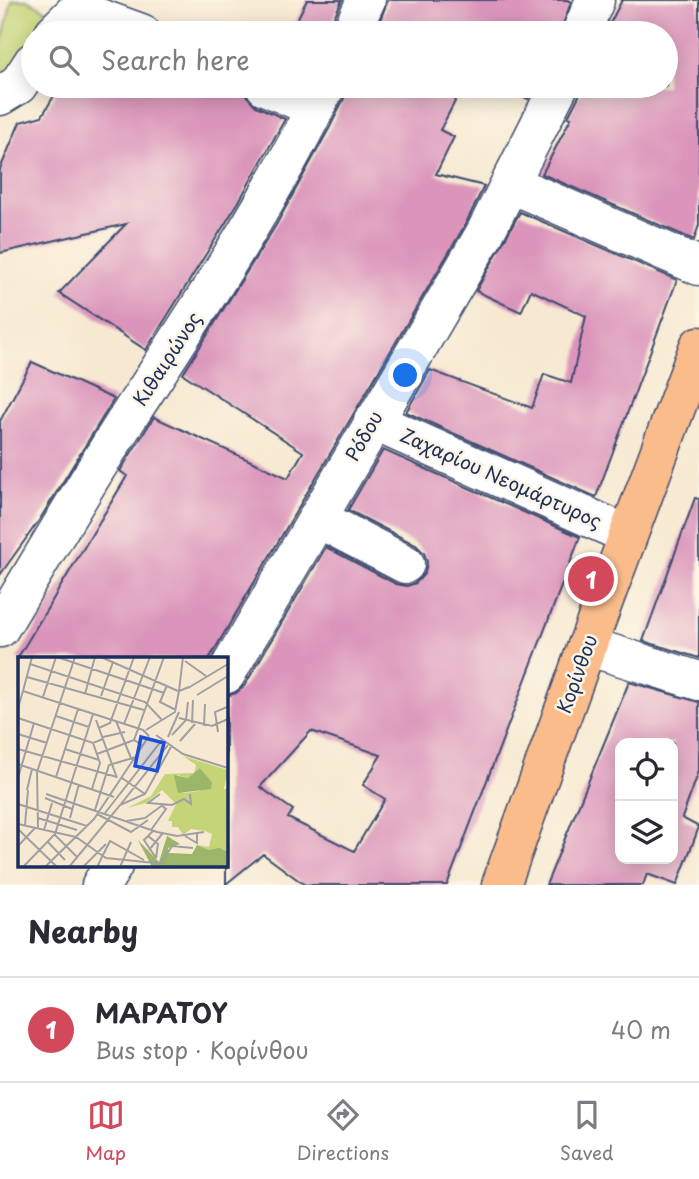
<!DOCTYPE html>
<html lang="en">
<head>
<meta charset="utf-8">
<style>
  body { margin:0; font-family:"Playpen Sans",sans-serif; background:#f2f2f3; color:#2b2b33 }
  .controls { position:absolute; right:21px; bottom:21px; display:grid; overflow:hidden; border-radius:14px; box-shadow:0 4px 18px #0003 }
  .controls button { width:63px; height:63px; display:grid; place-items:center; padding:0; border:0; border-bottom:2px solid #e1e1e2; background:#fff; color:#2b2b33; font:35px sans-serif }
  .you { position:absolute; left:406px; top:376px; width:24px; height:24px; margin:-18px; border:5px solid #fff; border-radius:50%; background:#1a73e8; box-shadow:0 0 0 10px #1a73e833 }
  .badge { display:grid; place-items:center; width:46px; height:46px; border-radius:50%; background:#d1495b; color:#fff; font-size:23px; font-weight:700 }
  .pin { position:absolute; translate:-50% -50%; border:4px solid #fff; box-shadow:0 2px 7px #0006 }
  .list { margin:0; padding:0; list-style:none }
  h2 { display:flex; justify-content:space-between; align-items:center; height:91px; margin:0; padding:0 28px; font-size:30px }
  h2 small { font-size:23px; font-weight:400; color:#7c7c81 }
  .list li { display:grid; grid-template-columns:46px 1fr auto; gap:21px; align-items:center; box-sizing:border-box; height:105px; padding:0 28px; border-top:2px solid #e1e1e2 }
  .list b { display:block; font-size:26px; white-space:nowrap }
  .list p { margin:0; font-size:23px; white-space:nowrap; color:#7c7c81 }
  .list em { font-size:23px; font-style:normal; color:#7c7c81 }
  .icon { flex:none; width:38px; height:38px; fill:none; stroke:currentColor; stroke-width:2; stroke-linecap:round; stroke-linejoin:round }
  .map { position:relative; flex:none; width:699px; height:885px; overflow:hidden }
  .search { position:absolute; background:#fff; box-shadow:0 4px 18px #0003; left:21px; right:21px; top:21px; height:77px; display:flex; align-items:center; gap:18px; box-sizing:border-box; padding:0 24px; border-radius:38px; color:#7c7c81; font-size:26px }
  .sheet { height:196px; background:#fff }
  nav { display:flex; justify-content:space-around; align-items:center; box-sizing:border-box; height:98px; border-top:2px solid #e1e1e2; background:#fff; font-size:19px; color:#7c7c81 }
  nav a { display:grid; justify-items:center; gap:4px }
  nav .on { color:#d1495b }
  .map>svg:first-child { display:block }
</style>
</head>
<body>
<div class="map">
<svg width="699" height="885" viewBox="0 0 699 885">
  <rect width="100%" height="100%" fill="#fcf5e5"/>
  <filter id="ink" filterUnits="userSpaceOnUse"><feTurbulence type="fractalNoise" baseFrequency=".0143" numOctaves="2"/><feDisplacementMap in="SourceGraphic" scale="14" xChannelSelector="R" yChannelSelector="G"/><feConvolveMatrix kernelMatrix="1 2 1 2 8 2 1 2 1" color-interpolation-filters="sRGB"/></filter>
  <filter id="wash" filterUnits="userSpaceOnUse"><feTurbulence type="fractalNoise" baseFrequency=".00686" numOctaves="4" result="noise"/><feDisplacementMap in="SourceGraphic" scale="28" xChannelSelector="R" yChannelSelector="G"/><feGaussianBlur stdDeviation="1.57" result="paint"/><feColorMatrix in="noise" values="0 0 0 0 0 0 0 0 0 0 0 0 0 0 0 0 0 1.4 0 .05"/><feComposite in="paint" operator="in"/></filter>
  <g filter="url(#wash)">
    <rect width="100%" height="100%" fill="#f7e9d1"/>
    <path fill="#c4d477" stroke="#70826a" stroke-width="2" d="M12,0H28L56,16L43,33H33V46L12,73L0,71V50Z"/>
    <g id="blocks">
      <path fill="#db95bb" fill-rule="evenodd" d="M307,0H342L331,24L329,33H290Z
        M388,0H567L571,2L560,33H375Z
        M622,0H699V225L694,240L542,174L571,118L568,117L579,96L581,86H666V33H605Z
        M60,86H224L245,94L256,106L285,119L238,203L146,350L59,293L126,224L0,253V169L20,122L42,116Z
        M350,86H463L440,130L454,137L436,174L484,186L465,225L209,659H17L127,476L120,471L154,417L288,478L303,452L183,374L276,225L330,127Z
        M497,86H535L528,99Z
        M520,212L677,280L596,497L406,412L430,370L532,408L544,374L571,383L586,316L531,290L521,312L476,291Z
        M32,362L114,399L40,519L0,575V421Z
        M383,450L580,537L447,885H305L263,854L226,884V696L236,693L245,685L326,547L396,584L407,586L416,583L425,573L427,562L424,553L416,545L348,510ZM311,731L381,755L363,785L385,799L354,851L288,818L293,810L260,787Z
        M695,498L699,499V658L643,641Z
        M629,682L699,702V771L682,818L699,827L677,885L647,874L643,885H546ZM620,743H673V859H620Z"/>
    </g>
  </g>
  <g filter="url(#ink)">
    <use href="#blocks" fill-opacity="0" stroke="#3c4b6f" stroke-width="2"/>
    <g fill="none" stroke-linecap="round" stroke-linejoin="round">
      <defs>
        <path id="minor" d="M54,33L73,14L86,13L141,33
          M351,33L366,0
          M581,33L595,0
          M265,86L315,108
          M0,96L18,85L33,62
          M511,184L699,266
          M373,421L628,535
          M317,518L405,564
          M0,628C42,558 83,488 127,419C198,310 270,203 326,86
          M587,646L699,681
          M226,674L484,235L559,86
          M101,885L113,866"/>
        <path id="major" d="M501,885L587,646L699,346"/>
      </defs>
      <use href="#minor" stroke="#3c4b6f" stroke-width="41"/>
      <use href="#major" stroke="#3c4b6f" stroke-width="41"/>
      <use href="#minor" stroke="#fff" stroke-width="38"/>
      <use href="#major" stroke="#fabc8b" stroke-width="38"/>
    </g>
  </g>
  <g text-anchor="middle" stroke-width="5" stroke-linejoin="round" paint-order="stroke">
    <g font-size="19" fill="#1b2f5e" stroke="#fcf5e5">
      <text transform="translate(167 359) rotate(-57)" y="7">Κιθαιρώνος</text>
      <text transform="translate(364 436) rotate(-60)" y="7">Ρόδου</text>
      <text transform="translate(501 478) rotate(24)" y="7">Ζαχαρίου Νεομάρτυρος</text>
      <text transform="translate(577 674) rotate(-70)" y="7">Κορίνθου</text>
    </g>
  </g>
  <g transform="translate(18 657)">
    <rect width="210" height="210" fill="#f7e9d1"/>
    <path d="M165,99L210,113L206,132H210V195L191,193L179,188L191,190L194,177L187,174L173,172L165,178L160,170H154V164H150L158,147L144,133L128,146L109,151L133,139L147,117L176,116L178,108ZM182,111L194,125L181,134L165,136L159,118L170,121Z" fill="#c4d477" fill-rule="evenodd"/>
    <path d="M182,111L194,125L193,132L160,136L156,118L170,121ZM149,179L162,187L150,191L151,196L174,197L179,188L191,193L201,191L210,195V210H134L120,183L141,205Z" fill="#9bb668"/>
    <path fill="none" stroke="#9f9fa3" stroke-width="2" d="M39,0L146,36M83,0L160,34M167,4L188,19M12,7L127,45L144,63M9,20L126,53M149,28L142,45L158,53M170,31L210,7M5,34L14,0M161,34L165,0M67,37L77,0M179,38L210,19M83,39L95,5M25,40L38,0M0,51L5,34L125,73L131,79M38,59L71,70M0,61L75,86L85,82M161,61L194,69L210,62M78,63L99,121M98,64L113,101M174,66L175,43M106,67L132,0M186,69L187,47M81,71L92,66L116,0M128,73L157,55L161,34L171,30M200,75L197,55L209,50M0,77L29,86M138,78L165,97L210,111M154,78L168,63L170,45M85,80L107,75M150,80L161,55M162,84L177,67M124,88L116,83L146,0M0,92L99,120M47,92L81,103M79,97L116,83M0,107L20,114M20,114L96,140M38,120L60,52M0,121L16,66M104,121L127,137M74,132L82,106L75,86M9,133L14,112M28,137L139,175L159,179L186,175M142,137L130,146L154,148L166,142L173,147L172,137M27,141L54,152M0,147L69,169M103,147L150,88M77,153L91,108L118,100M87,156L144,83M79,157L113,175L130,163M20,161L59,173M52,161L61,127M109,164L127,161L146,147M0,167L58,180M7,168L10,133M20,171L19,115L57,0M0,172L39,210M26,173L34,146M133,173L148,152L144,149M135,174L126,183L138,201M37,178L59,200M130,179L140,187L138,201M167,179L179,186V177M58,180L88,201L127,205L143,206L154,189L175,191M30,185L47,203M0,189L17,171M131,193L145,176M5,210L37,177L75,57M27,210L76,162L131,79M51,210L102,148L127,137L154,88M65,210L88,187M79,210L92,184L126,203M102,210L113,185"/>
    <path fill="#1d4ed8" fill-opacity="0.15" stroke="#1d4ed8" stroke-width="3.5" d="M123,80L146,86L139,114L117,109Z"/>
    <rect width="210" height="210" fill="none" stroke="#1b2f5e" stroke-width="3.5"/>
  </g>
</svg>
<div class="controls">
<button><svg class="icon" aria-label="locate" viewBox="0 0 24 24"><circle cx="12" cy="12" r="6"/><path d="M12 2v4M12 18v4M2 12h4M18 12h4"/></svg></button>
<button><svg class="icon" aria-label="layers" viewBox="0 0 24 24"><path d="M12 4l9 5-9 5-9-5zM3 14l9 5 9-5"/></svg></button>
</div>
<div class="you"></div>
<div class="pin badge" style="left:591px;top:579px">1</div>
<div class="search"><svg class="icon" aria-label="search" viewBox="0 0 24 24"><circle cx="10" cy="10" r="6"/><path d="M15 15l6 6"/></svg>Search here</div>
</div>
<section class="sheet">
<h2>Nearby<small></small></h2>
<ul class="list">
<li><span class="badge">1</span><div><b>ΜΑΡΑΤΟΥ</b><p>Bus stop · Κορίνθου</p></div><em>40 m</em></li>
</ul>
</section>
<nav>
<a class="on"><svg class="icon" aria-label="map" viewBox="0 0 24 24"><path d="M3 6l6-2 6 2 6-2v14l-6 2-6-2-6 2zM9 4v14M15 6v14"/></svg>Map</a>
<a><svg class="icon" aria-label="directions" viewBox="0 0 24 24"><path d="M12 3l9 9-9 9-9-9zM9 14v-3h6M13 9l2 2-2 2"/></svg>Directions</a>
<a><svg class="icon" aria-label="saved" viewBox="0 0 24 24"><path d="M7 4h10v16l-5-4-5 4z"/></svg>Saved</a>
</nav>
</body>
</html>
